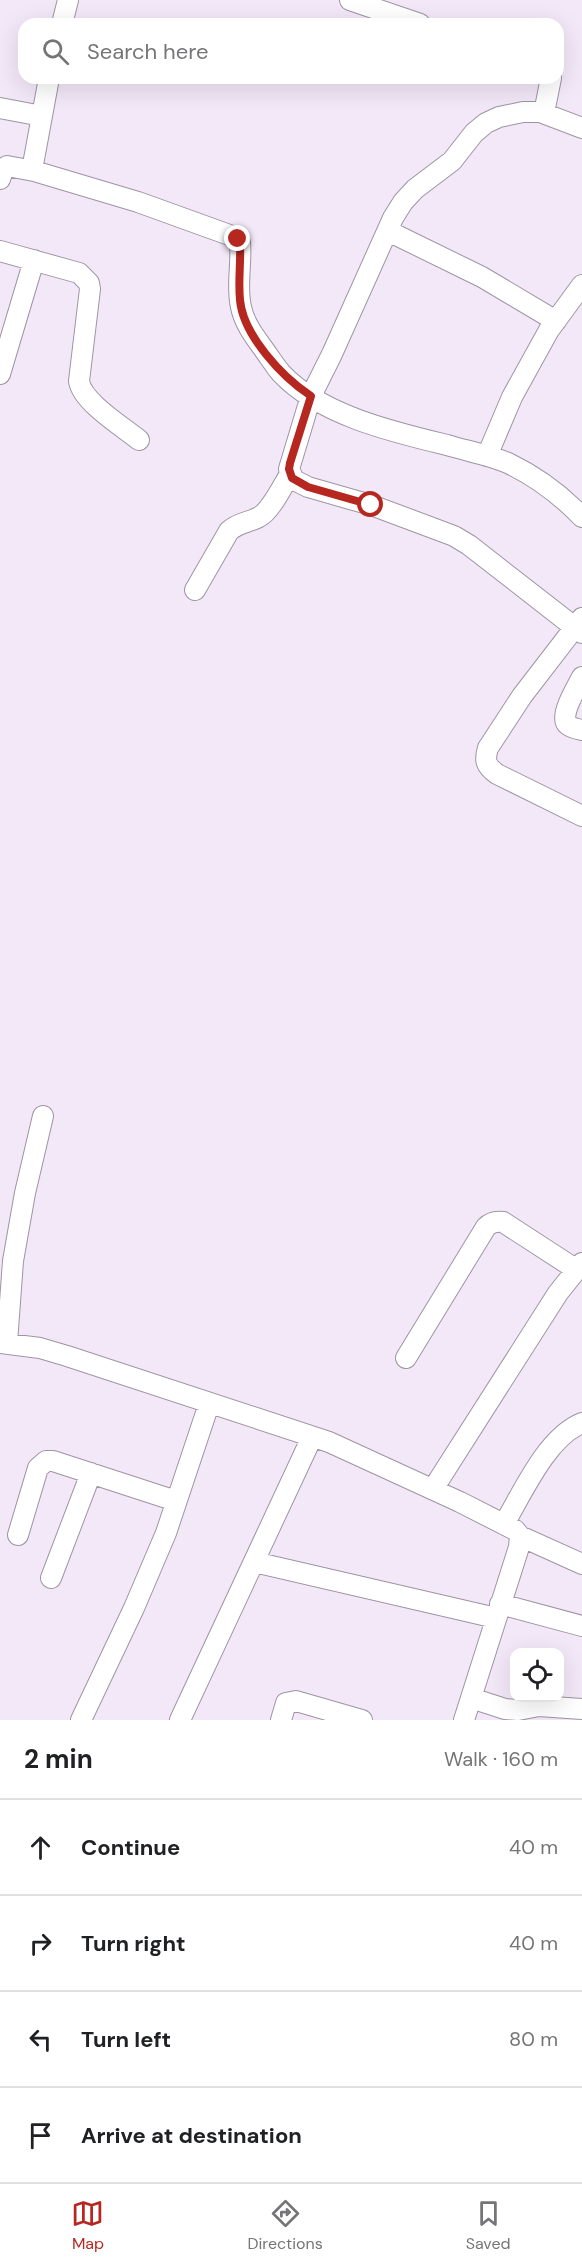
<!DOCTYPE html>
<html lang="en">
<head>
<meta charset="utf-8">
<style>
  body { margin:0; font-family:"DM Sans",sans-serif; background:#f6f6f6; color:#202124 }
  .controls { position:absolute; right:18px; bottom:18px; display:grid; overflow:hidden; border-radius:12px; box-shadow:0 6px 24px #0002 }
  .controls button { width:54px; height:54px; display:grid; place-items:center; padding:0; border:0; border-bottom:2px solid #e0e0e0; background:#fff; color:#202124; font:30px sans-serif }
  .stop { position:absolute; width:18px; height:18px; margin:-14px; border:4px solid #b62720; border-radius:50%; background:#fff }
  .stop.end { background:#b62720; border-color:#fff; box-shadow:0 2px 6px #0008 }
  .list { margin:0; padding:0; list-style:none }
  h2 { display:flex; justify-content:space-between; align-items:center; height:78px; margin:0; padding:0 24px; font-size:26px }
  h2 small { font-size:20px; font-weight:400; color:#757577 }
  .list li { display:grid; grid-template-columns:39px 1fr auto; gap:18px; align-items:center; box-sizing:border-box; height:96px; padding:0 24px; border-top:2px solid #e0e0e0 }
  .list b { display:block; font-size:22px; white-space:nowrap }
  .list em { font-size:20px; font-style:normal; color:#757577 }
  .icon { flex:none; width:33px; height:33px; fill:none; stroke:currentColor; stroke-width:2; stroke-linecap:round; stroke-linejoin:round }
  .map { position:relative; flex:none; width:582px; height:1720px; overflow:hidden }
  .search { position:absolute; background:#fff; box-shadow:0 6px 24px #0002; left:18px; right:18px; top:18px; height:66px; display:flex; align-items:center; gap:15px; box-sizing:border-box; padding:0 21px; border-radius:18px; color:#757577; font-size:22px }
  .sheet { height:462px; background:#fff }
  nav { display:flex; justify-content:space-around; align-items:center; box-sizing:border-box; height:84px; border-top:2px solid #e0e0e0; background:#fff; font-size:16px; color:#757577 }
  nav a { display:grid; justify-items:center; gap:3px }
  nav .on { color:#b62720 }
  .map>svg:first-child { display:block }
</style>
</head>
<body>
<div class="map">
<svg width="582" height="1720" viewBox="0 0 582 1720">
  <rect width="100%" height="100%" fill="#f3e8f8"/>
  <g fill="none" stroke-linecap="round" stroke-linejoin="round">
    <defs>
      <path id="minor" d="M350,0L420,24
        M62,24L68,0
        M0,108L42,116
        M544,113L551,78
        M582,128L540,112H523L499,117L486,123L474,133L452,161L415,189L403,202L393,218L332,354L311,396L289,469L294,480L308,487L371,505L454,536L469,545L582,633
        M32,170L49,78
        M0,179L3,170L7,166L34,171L138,202L235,237L240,243C242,264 236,286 241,307C244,323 255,337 265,351C270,358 275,366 281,373C320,415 393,432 447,445C467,451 489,455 508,463C537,477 560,494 582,517
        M388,231L482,277L556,321
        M0,251L79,273L89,283L90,289L79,381C82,402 123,427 139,440
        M0,374L34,260
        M487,456L512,397L549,330L582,285
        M195,590L229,531C239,522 248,523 259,517C271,511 283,485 290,474
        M582,618L522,696L488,748C484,761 486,766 497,774L582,816
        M582,677C577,687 558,717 568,725C572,728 577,729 582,730
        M0,1343L40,1348L67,1356L329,1442L460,1502L515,1530L520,1536L519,1547L464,1720
        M7,1343L13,1261L25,1193L43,1116
        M406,1358L486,1227C491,1222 496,1221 503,1222L577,1270
        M433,1489L558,1293L582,1263
        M504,1524C523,1492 547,1437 582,1423
        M18,1535L38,1468L46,1461H53L176,1501
        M520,1536L582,1564
        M254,1562L496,1618
        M51,1578L91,1473
        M500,1604L582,1626
        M471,1698L505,1709L518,1710L539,1706L582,1709
        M81,1720L134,1608L166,1533L209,1404
        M180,1720L312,1437
        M281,1720L286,1703L296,1701L362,1720"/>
    </defs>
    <use href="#minor" stroke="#9e94a3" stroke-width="22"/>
    <use href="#minor" stroke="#fff" stroke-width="20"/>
  </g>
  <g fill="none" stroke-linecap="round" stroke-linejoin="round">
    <path stroke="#b62720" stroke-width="8" d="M238,239L240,243C241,262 238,281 240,300C243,335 282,377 311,396L290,463L289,469L292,478L308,487L371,505"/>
  </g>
</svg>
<div class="controls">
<button><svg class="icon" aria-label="locate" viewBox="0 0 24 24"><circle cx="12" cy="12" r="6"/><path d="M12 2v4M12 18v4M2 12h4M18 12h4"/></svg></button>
</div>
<div class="stop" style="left:371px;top:505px"></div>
<div class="stop end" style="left:238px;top:239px"></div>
<div class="search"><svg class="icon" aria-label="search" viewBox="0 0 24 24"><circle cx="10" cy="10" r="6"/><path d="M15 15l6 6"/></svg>Search here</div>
</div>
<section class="sheet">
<h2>2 min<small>Walk · 160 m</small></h2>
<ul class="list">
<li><svg class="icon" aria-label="ahead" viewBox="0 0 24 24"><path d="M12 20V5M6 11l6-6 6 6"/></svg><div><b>Continue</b></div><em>40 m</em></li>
<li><svg class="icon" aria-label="right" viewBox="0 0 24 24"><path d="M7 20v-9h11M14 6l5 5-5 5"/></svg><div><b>Turn right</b></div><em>40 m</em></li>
<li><svg class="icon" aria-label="left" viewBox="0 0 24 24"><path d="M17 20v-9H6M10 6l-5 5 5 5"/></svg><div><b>Turn left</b></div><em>80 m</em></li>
<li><svg class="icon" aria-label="arrive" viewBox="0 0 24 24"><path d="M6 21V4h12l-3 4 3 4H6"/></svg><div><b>Arrive at destination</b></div></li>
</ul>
</section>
<nav>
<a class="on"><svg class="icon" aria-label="map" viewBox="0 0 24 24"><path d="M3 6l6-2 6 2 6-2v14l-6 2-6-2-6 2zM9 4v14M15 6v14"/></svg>Map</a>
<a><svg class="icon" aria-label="directions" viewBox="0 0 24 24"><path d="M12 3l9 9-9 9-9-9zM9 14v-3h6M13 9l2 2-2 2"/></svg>Directions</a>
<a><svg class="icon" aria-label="saved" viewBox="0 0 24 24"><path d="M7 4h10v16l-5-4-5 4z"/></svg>Saved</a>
</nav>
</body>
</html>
